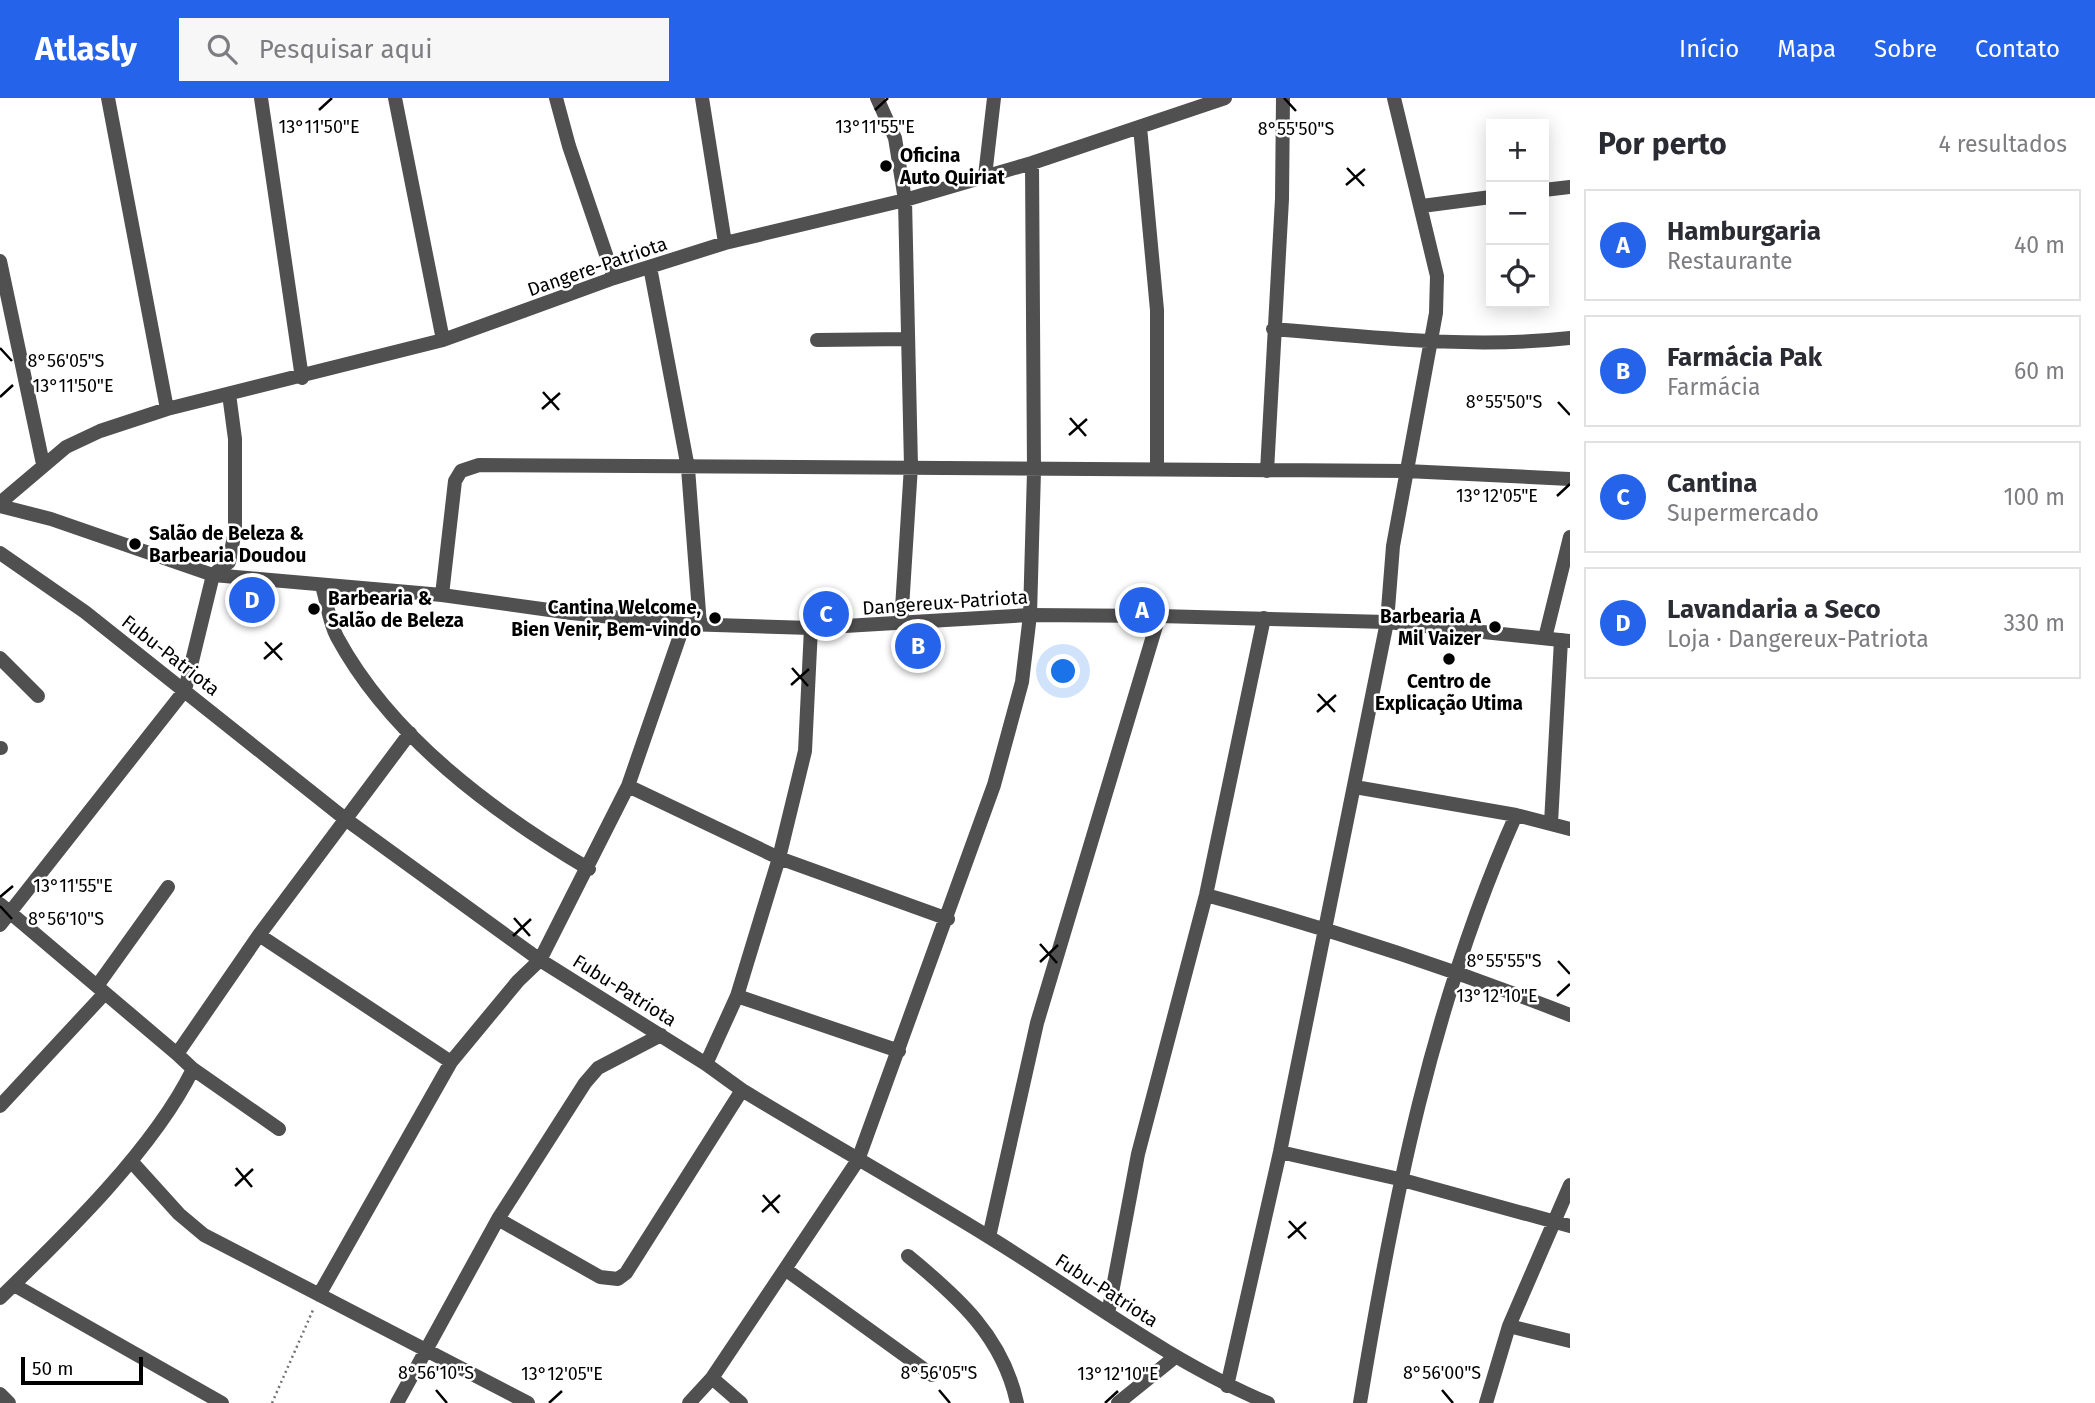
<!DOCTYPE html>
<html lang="pt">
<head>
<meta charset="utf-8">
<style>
  body { margin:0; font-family:"Fira Sans",sans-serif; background:#f7f7f7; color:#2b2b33 }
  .controls { position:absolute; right:21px; top:21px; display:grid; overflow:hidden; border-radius:0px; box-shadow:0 4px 18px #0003 }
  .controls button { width:63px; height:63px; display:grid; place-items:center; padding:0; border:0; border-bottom:2px solid #e1e1e2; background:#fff; color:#2b2b33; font:35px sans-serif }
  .scale { position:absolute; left:21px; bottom:18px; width:122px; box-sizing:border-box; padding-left:7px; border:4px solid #000; border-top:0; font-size:19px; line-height:24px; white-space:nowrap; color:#000; -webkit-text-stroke:5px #fff; paint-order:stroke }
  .you { position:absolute; left:1064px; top:574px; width:24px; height:24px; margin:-18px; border:5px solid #fff; border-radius:50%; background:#1a73e8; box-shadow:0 0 0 10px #1a73e833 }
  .badge { display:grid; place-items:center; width:46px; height:46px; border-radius:50%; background:#2563eb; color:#fff; font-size:23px; font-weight:700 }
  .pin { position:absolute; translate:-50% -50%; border:4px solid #fff; box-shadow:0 2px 7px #0006 }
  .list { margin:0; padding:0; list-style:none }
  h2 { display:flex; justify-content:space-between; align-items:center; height:91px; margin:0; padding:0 28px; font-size:30px }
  h2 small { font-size:23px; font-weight:400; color:#7c7c81 }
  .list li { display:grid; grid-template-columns:46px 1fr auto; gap:21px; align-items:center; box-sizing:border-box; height:112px; margin:0 14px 14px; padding:0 14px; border:2px solid #e1e1e2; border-radius:0px }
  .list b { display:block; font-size:26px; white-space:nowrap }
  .list p { margin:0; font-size:23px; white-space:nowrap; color:#7c7c81 }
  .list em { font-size:23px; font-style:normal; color:#7c7c81 }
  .icon { flex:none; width:38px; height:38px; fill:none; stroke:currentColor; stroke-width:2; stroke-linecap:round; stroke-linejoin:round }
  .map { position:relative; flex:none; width:1570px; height:1305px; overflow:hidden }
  header { display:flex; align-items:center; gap:42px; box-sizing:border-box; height:98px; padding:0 35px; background:#2563eb; color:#fff }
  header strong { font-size:33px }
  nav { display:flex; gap:38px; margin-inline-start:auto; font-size:24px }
  .search { width:490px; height:63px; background:#f7f7f7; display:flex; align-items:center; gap:18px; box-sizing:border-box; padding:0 24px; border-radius:0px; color:#7c7c81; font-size:26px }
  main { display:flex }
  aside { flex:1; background:#fff }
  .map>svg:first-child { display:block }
</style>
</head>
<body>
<header>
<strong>Atlasly</strong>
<div class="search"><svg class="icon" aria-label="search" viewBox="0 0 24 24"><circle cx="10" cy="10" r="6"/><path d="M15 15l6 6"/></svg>Pesquisar aqui</div>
<nav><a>Início</a><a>Mapa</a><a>Sobre</a><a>Contato</a></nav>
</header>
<main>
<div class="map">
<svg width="1570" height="1305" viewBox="0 0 1570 1305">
  <rect width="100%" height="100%" fill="#fff"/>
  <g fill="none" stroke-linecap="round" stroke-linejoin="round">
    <path stroke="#727272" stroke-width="2.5" stroke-dasharray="2 3.5" stroke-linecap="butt" d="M272,1305L313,1212"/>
    <path stroke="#505050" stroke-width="14" d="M108,0L167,311
      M261,0L302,280
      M395,0L443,242
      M556,0L569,48L614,180
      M702,0L725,145
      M877,0L895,40L905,102L911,368L901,526
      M1140,29L1157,212V371
      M985,78L994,0
      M1544,92L1570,89
      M1422,108L1491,99
      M0,163L43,366
      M650,169L688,370L700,527
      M1273,231C1372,239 1471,251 1570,240
      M817,242L908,241
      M1267,373L1282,101L1283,0
      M0,405L66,349L100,333L167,311L443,242L614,180L725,145L905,102L1032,65L1225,0
      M0,455L85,514L344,720L540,862L706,966L742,992C824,1042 908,1089 989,1139C1082,1196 1168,1263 1268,1305
      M322,488C327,504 329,524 337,539C391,639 493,714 589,771
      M442,497L455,383L461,373L479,367L1406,373L1570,381
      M1545,540L1570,439
      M0,560L38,598
      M0,650H1
      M628,688L779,760L948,821
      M1355,689L1516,717L1570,731
      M1551,725L1561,542
      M1206,797C1330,831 1450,870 1570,917
      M0,806L177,956
      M0,827L185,592L213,477L229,464L235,433V341L229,296
      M259,837L451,964
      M97,888L168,789
      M737,898L899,953
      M706,966L737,898L779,760L805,653L811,530
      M193,971L279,1031
      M0,1008L105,895
      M1280,1054L1399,1081L1570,1128
      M131,1063L179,1116L204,1137L528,1305
      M498,1121L600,1179L618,1181L626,1175L742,992
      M989,1139L1037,925L1159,518
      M908,1158C958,1199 1003,1239 1017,1305
      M785,1171L932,1277
      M14,1187L222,1305
      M319,1197L451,964L518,883L540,862L628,688L684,526
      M0,1200C64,1138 154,1051 193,971L177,956L259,837L410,635
      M1108,1216L1138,1056L1206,797L1264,520
      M1509,1228L1570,1243
      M712,1280L741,1305
      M1227,1288L1280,1054L1387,524L1393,448L1436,215L1437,178L1394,0
      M0,1296L9,1305
      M397,1305L498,1121L585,985L598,970L661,937
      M689,1305L712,1280L858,1062L994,687L1022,584L1030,517L1034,373L1032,65
      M1118,1305L1175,1259
      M1360,1305C1393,1104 1432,905 1516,717
      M1486,1305L1509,1228L1570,1087"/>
    <path stroke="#505050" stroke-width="14" d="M0,408L51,421L213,477L442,497L571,515L684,526L811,530L1030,517L1159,518L1387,524L1570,543"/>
  </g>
  <path fill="none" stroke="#000" stroke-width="2.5" d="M1284,0L1296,13M319,12L332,0M875,12L888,0M1347,70L1364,88M1346,87L1365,71M0,250L12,263M543,294L559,312M0,299L13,287M1558,304L1570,317M542,311L560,295M1070,320L1086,338M1069,337L1087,321M1557,398L1570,386M265,544L282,562M264,561L282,545M792,570L808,588M791,587L809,571M1318,596L1335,614M1317,614L1336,597M0,799L13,788M0,808L12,821M514,820L530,838M513,838L531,821M1040,846L1057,865M1558,863L1570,876M1040,864L1058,847M1557,898L1570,886M236,1070L252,1089M235,1088L253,1071M763,1097L779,1115M762,1114L780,1097M1289,1123L1306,1141M1288,1140L1306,1124M436,1292L447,1305M939,1292L950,1305M1442,1292L1453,1305M549,1305L562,1293M1105,1305L1118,1293"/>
  <g fill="#000" stroke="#fff" stroke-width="2.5">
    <circle cx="886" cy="68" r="7"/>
    <circle cx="135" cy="446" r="7"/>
    <circle cx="314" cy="511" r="7"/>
    <circle cx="715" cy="520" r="7"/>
    <circle cx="1495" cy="529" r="7"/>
    <circle cx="1449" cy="561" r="7"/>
  </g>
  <g text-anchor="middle" stroke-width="5" stroke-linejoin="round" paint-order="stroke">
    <g font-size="19" font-weight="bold" fill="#000" stroke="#fff" text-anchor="start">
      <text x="900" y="64">Oficina<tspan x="900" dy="22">Auto Quiriat</tspan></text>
      <text x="149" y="442">Salão de Beleza &amp;<tspan x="149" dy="22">Barbearia Doudou</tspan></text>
      <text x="328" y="507">Barbearia &amp;<tspan x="328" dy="22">Salão de Beleza</tspan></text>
      <text x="701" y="516" text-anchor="end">Cantina Welcome,<tspan x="701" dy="22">Bien Venir, Bem-vindo</tspan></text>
      <text x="1481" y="525" text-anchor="end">Barbearia A<tspan x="1481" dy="22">Mil Vaizer</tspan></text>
      <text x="1449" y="590" text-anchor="middle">Centro de<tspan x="1449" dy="22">Explicação Utima</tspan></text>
    </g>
    <g font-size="19" fill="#000" stroke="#fff">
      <text transform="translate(597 168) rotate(-19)" y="7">Dangere-Patriota</text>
      <text transform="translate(945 504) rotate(-4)" y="7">Dangereux-Patriota</text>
      <text transform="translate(171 557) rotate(38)" y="7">Fubu-Patriota</text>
      <text transform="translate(625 892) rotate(32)" y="7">Fubu-Patriota</text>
      <text transform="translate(1107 1192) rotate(33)" y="7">Fubu-Patriota</text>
    </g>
  </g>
  <g font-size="18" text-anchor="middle" fill="#000" stroke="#fff" stroke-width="5" stroke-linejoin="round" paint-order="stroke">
    <text x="319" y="35">13°11'50"E</text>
    <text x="875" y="35">13°11'55"E</text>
    <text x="1296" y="37">8°55'50"S</text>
    <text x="66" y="269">8°56'05"S</text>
    <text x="73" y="294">13°11'50"E</text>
    <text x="1504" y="310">8°55'50"S</text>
    <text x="1497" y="404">13°12'05"E</text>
    <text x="73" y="794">13°11'55"E</text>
    <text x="66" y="827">8°56'10"S</text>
    <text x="1504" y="869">8°55'55"S</text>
    <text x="1497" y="904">13°12'10"E</text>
    <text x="436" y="1281">8°56'10"S</text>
    <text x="939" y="1281">8°56'05"S</text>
    <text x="1442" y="1281">8°56'00"S</text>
    <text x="562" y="1282">13°12'05"E</text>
    <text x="1118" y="1282">13°12'10"E</text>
  </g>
</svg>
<div class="controls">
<button>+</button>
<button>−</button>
<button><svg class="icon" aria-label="locate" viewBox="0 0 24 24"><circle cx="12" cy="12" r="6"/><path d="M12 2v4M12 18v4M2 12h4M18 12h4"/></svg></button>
</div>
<div class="scale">50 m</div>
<div class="you"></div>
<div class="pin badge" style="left:1142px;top:512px">A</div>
<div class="pin badge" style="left:918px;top:548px">B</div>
<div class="pin badge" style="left:826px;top:516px">C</div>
<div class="pin badge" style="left:252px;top:502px">D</div>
</div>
<aside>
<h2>Por perto<small>4 resultados</small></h2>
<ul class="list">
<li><span class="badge">A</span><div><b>Hamburgaria</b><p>Restaurante</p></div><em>40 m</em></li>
<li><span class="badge">B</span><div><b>Farmácia Pak</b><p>Farmácia</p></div><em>60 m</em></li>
<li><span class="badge">C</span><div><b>Cantina</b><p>Supermercado</p></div><em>100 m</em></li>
<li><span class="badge">D</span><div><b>Lavandaria a Seco</b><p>Loja · Dangereux-Patriota</p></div><em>330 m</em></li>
</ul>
</aside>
</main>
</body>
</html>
